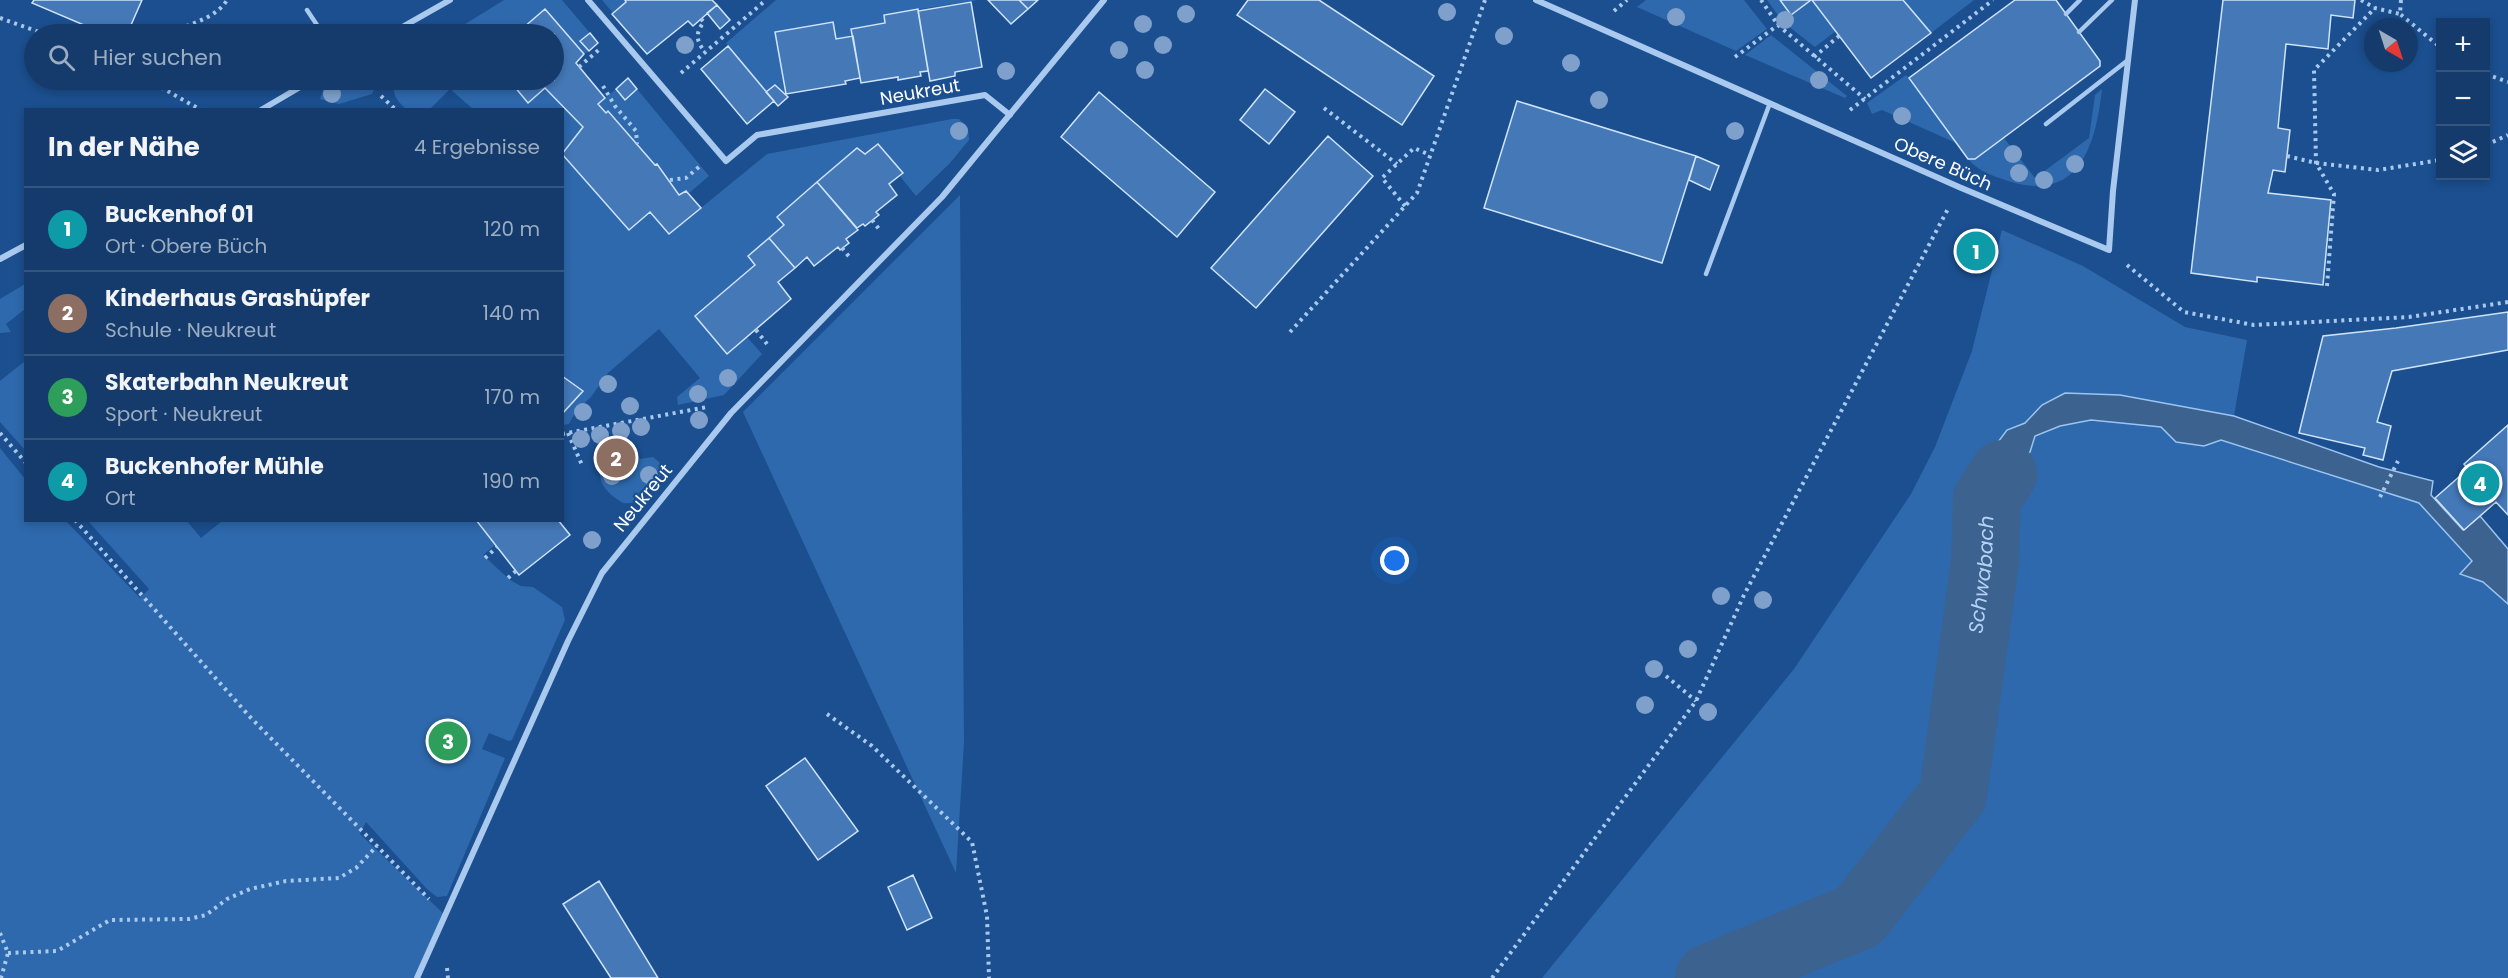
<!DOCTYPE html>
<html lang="de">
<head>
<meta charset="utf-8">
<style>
  body { margin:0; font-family:Poppins,sans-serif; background:#1d4271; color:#f1f3f6 }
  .controls { position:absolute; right:18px; top:18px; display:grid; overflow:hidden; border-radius:0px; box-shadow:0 3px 9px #0003 }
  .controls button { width:54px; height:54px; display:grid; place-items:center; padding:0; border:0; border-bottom:2px solid #33557e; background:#143b6b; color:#f1f3f6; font:30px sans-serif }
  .compass { position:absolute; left:2364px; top:18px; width:54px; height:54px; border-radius:50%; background:#143b6b; box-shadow:0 3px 9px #0003; rotate:141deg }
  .you { position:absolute; left:1395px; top:561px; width:21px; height:21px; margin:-15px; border:4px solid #fff; border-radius:50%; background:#1a73e8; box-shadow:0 0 0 9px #1a73e833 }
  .badge { display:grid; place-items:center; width:39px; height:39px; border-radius:50%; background:#ffd166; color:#fff; font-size:20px; font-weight:700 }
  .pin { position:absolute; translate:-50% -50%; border:3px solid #fff; box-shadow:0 2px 6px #0006 }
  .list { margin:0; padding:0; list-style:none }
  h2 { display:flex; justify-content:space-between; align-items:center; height:78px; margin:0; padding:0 24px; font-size:26px }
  h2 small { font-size:20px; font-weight:400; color:#9dadc1 }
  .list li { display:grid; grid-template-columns:39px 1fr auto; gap:18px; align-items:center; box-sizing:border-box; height:84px; padding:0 24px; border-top:2px solid #33557e }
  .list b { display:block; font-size:22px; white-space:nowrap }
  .list p { margin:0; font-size:20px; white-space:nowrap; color:#9dadc1 }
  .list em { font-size:20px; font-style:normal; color:#9dadc1 }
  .icon { flex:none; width:33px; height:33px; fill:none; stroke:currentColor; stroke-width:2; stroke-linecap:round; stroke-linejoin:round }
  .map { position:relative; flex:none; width:2508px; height:978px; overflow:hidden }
  .search { position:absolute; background:#143b6b; box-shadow:0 3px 9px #0003; left:24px; top:24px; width:540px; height:66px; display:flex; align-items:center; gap:15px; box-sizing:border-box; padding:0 21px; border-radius:33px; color:#9dadc1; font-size:22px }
  .panel { position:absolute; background:#143b6b; box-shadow:0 3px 9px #0003; left:24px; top:108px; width:540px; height:414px; border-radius:0px }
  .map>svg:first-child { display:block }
</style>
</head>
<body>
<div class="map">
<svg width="2508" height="978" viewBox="0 0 2508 978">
  <rect width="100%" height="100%" fill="#1b4f8f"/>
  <path fill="#2e69ad" d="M504,0H562L590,33L589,51L584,54L545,10L516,34H449Z
    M602,0H625L626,2L613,13Z
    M776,0H978L884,15L885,23L852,29L853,36L836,39L832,22L775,32L786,94L775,85L766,92L726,43Z
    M1646,0H1744L1767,29L1736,51L1637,7Z
    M1767,0H1780L1791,15L1812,0L1836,31L1815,47L1783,22Z
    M1903,0H1974L1931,33Z
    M1771,35L1847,96L1845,98L1745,55Z
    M1906,75L1909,78L1956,143L1882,110L1872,114L1867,103Z
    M327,80H378L372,94L339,104L320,99Z
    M395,80H509L528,103L545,88L583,127L563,151L562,110L473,109L450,89L430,109H406C396,100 391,93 395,80Z
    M616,89L625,99L637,89L709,176L688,194L679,195L658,164L655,165L608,112L606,113L598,104Z
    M2102,89C2096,144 2080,204 2008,181C1993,176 1978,171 1968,159H1975L2004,138L2035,178L2089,138L2095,95Z
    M952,119H959L968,128L969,140L950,163L916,196L899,175L902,172L878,144L865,154L857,148L777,217L784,225L748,256L755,265L695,316L727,354L747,337L762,354L724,395L678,405L677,397L700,378L659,329L608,373L591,397L576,411L569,424L563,425V414L583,392L563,376L562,154L629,230L650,212L669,234L767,154Z
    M960,195L964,743L956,873L743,412Z
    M2002,230L2083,266L2185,327L2247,340L2234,416L2221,440L2419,503L2472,562L2460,574L2483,582L2508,604V978H1542L1794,669L1911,494L1935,447L1972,351Z
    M25,284V309L6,324L11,332L0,333V299Z
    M25,361V450L0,422V381Z
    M0,448L25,479L26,520L66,521L140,598L149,589L88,521H187L201,538L222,521H476L495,545L483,555L510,580L521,586L533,587L562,607L565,620L512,740L509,741L489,733L482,749L505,758L447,896L437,897L427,889L366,822L360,834L447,917L417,978H0Z
    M653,457L659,462L662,472C654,487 642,506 623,503C611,496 598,485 600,470L606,464Z"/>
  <path fill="#3c6290" stroke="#9cc4f0" stroke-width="1.5" d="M2065,393L2120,395L2234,416L2379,467L2433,481L2431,495L2463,530L2480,516L2508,549V604L2483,582L2460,574L2472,561L2419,503L2221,440L2204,446L2176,442L2161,427L2091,420L2060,426L2035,436L2030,452L2017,464L1999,530L1985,562L1975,514L1974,486L1983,462L2007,430L2025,423L2042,405Z"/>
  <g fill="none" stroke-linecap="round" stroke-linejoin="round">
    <path stroke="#3c6290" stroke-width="68" id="s1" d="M1709,978L1859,916L1953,795L1985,562L1987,499L2003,474"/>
  </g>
  <path fill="#4478b7" stroke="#cfe3fa" stroke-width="1.5" d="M34,0H142L127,34H105L32,3Z
    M625,0H712L717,5L693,26L688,21L647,54L612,14L626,2Z
    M988,0H1019L1028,9L1011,24Z
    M1019,0H1038L1028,9Z
    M1248,0H1319L1434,76L1402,125L1237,15Z
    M1780,0H1811L1791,15Z
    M1812,0H1903L1931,33L1871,78Z
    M2015,0H2056L2100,61V66L1975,159H1968L1909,78Z
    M2223,0H2355L2353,18L2331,15L2328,49L2286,44L2278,128L2290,130L2285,172L2273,170L2268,193L2331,200L2323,285L2257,277V282L2191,273Z
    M971,2L982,67L955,72V76L930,81L918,11Z
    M717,5L730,20L720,29L707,13Z
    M545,9L584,54L576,63L605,98L598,104L606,113L608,111L655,165L657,164L679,195L686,191L701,208L669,234L650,212L629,230L562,154L583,127L545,88L528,103L509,80H554V34H516Z
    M918,9L928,71L920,72L921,76L898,80V77L861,83L851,29L885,23L884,15Z
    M833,22L836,39L853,36L860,78L845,81L846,84L786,94L775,32Z
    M590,33L598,43L589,51L580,41Z
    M728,46L774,101L747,124L701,69Z
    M628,78L637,89L625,100L616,89Z
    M775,85L788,97L778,106L766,92Z
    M1265,89L1295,112L1269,144L1240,120Z
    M1099,92L1215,192L1177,237L1061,137Z
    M1517,101L1696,156L1662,263L1484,208Z
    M1328,136L1373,176L1256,308L1211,268Z
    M878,144L903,173L889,184L897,195L876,212L879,215L865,226L863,224L857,228L817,182L857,148L865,154Z
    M1696,156L1719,166L1710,190L1689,180Z
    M817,182L858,230L846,239L849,243L840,250L838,247L814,266L807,257L795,268L769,238L784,225L777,217Z
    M769,238L795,268L778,282L791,299L727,354L695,316L755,265L748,256Z
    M1967,240L1989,250L1985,261L1963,252Z
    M2508,312V350L2392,371L2377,422L2391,426L2383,460L2363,455L2365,448L2299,433L2323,336L2396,328Z
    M562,376L583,391L562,414Z
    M2508,425V515L2496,502L2464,530L2435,498L2468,469L2464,464Z
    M476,520H558L570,535L519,575Z
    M805,758L858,831L818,860L766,786Z
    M913,875L932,918L907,930L888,887Z
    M599,881L658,978H611L563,904Z"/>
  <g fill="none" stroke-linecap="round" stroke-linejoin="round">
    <path stroke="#a9c9ee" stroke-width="4" stroke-dasharray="3 4.5" stroke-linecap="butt" d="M1761,0L1778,25L1865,99
      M2361,0L2375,8L2400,14
      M2401,0L2400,14L2440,47
      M1614,11L1627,0
      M0,18L45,34
      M701,19L704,22C695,33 696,41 705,52
      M165,34C185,25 215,20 227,0
      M1735,57L1778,25
      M1814,57L1839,36
      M579,67L601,48
      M681,73L766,0
      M2486,74L2508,82
      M148,80L201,110
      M603,86L615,106L636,131L637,144
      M381,96L396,110
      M1324,108L1397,164
      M441,110H444
      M1850,110L1993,0
      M2486,145L2508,135
      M2287,156L2316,163L2378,170L2440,160
      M670,180L686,178L700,166
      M1405,206L1382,178L1414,148L1430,155
      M872,220L879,229
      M842,248L851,259
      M2127,265L2184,312L2254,325L2409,317L2508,302
      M2327,286L2334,194L2316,163L2314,70L2375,8
      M756,330L767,344
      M1290,332L1417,193L1485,0
      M0,433L26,463
      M568,433L582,465
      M562,434L707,407
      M2380,497L2398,461
      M75,520L251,718L429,899
      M485,558L497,547
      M508,578L516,571
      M1666,676L1696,701
      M827,714L872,746L972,842L987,916L989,978
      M0,933L8,953L1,978
      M8,953L57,951L110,920L189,919L206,915L227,899L250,889L286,881L339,878L356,868L377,846
      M447,968L448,978
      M1492,978L1696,701L1744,595L1949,207"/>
    <path stroke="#a9c9ee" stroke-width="4.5" d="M307,10L323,34
      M2066,14L2080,0
      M2079,32L2112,0
      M2046,124L2128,60
      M1706,274L1770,103"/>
    <path stroke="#a9c9ee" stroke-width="6" d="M588,0L726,161L757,135L985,95L1010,115
      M1536,0L1959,187L2109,250L2113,191L2135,0
      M390,34L450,0
      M261,110L312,80
      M0,259L26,245
      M417,978L568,641L602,573L731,413L942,197L1104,0"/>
  </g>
  <g fill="#7ea0ca">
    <circle cx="1447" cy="12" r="9"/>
    <circle cx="1186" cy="14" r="9"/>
    <circle cx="1676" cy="17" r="9"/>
    <circle cx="1785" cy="20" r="9"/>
    <circle cx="1143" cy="24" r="9"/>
    <circle cx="1504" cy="36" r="9"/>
    <circle cx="685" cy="45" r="9"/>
    <circle cx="1163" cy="45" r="9"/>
    <circle cx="1119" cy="50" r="9"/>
    <circle cx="1571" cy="63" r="9"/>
    <circle cx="1145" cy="70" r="9"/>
    <circle cx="1006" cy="71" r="9"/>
    <circle cx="1819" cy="80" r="9"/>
    <circle cx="332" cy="94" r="9"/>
    <circle cx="1599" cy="100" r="9"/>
    <circle cx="1902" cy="116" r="9"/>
    <circle cx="959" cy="131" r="9"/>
    <circle cx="1735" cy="131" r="9"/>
    <circle cx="2013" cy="154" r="9"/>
    <circle cx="2075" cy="164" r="9"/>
    <circle cx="2019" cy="173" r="9"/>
    <circle cx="2044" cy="180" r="9"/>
    <circle cx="728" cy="378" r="9"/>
    <circle cx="608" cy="384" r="9"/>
    <circle cx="698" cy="394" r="9"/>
    <circle cx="630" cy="406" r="9"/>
    <circle cx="583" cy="412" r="9"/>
    <circle cx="699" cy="420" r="9"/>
    <circle cx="641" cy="427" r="9"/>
    <circle cx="621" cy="431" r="9"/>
    <circle cx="600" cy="435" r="9"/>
    <circle cx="581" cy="439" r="9"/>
    <circle cx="649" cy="475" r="9"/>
    <circle cx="612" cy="476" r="9"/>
    <circle cx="592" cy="540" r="9"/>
    <circle cx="1721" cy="596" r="9"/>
    <circle cx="1763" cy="600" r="9"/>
    <circle cx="1688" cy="649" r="9"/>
    <circle cx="1654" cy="669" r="9"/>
    <circle cx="1645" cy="705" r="9"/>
    <circle cx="1708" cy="712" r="9"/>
  </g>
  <g text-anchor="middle" stroke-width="4.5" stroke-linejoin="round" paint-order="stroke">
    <g font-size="18" fill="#fff" stroke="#1b4f8f">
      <text transform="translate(920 92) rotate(-10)" y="6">Neukreut</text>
      <text transform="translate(1943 164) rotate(24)" y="6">Obere Büch</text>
      <text transform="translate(643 498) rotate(-51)" y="6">Neukreut</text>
    </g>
    <g font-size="20" font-style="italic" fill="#b5d3f5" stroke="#1b4f8f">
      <text dy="7" stroke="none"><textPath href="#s1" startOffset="538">Schwabach</textPath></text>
    </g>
  </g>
</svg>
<div class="controls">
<button>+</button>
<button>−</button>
<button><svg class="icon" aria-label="layers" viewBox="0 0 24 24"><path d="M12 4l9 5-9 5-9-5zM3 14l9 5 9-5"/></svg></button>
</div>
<svg class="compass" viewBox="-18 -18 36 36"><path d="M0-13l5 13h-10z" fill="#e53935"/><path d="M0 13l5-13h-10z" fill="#9dadc1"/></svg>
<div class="you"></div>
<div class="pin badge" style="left:1976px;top:251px;background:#0f9aa8">1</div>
<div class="pin badge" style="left:616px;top:458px;background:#8d6e63">2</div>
<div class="pin badge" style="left:448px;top:741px;background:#2e9e5b">3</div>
<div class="pin badge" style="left:2480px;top:483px;background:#0f9aa8">4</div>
<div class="search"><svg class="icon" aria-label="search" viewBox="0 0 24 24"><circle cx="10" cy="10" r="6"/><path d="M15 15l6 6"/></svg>Hier suchen</div>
<section class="panel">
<h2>In der Nähe<small>4 Ergebnisse</small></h2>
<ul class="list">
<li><span class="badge" style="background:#0f9aa8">1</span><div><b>Buckenhof 01</b><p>Ort · Obere Büch</p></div><em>120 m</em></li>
<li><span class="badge" style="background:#8d6e63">2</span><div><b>Kinderhaus Grashüpfer</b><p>Schule · Neukreut</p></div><em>140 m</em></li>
<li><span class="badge" style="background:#2e9e5b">3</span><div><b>Skaterbahn Neukreut</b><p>Sport · Neukreut</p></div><em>170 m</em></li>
<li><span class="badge" style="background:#0f9aa8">4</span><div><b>Buckenhofer Mühle</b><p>Ort</p></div><em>190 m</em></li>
</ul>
</section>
</div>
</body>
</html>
